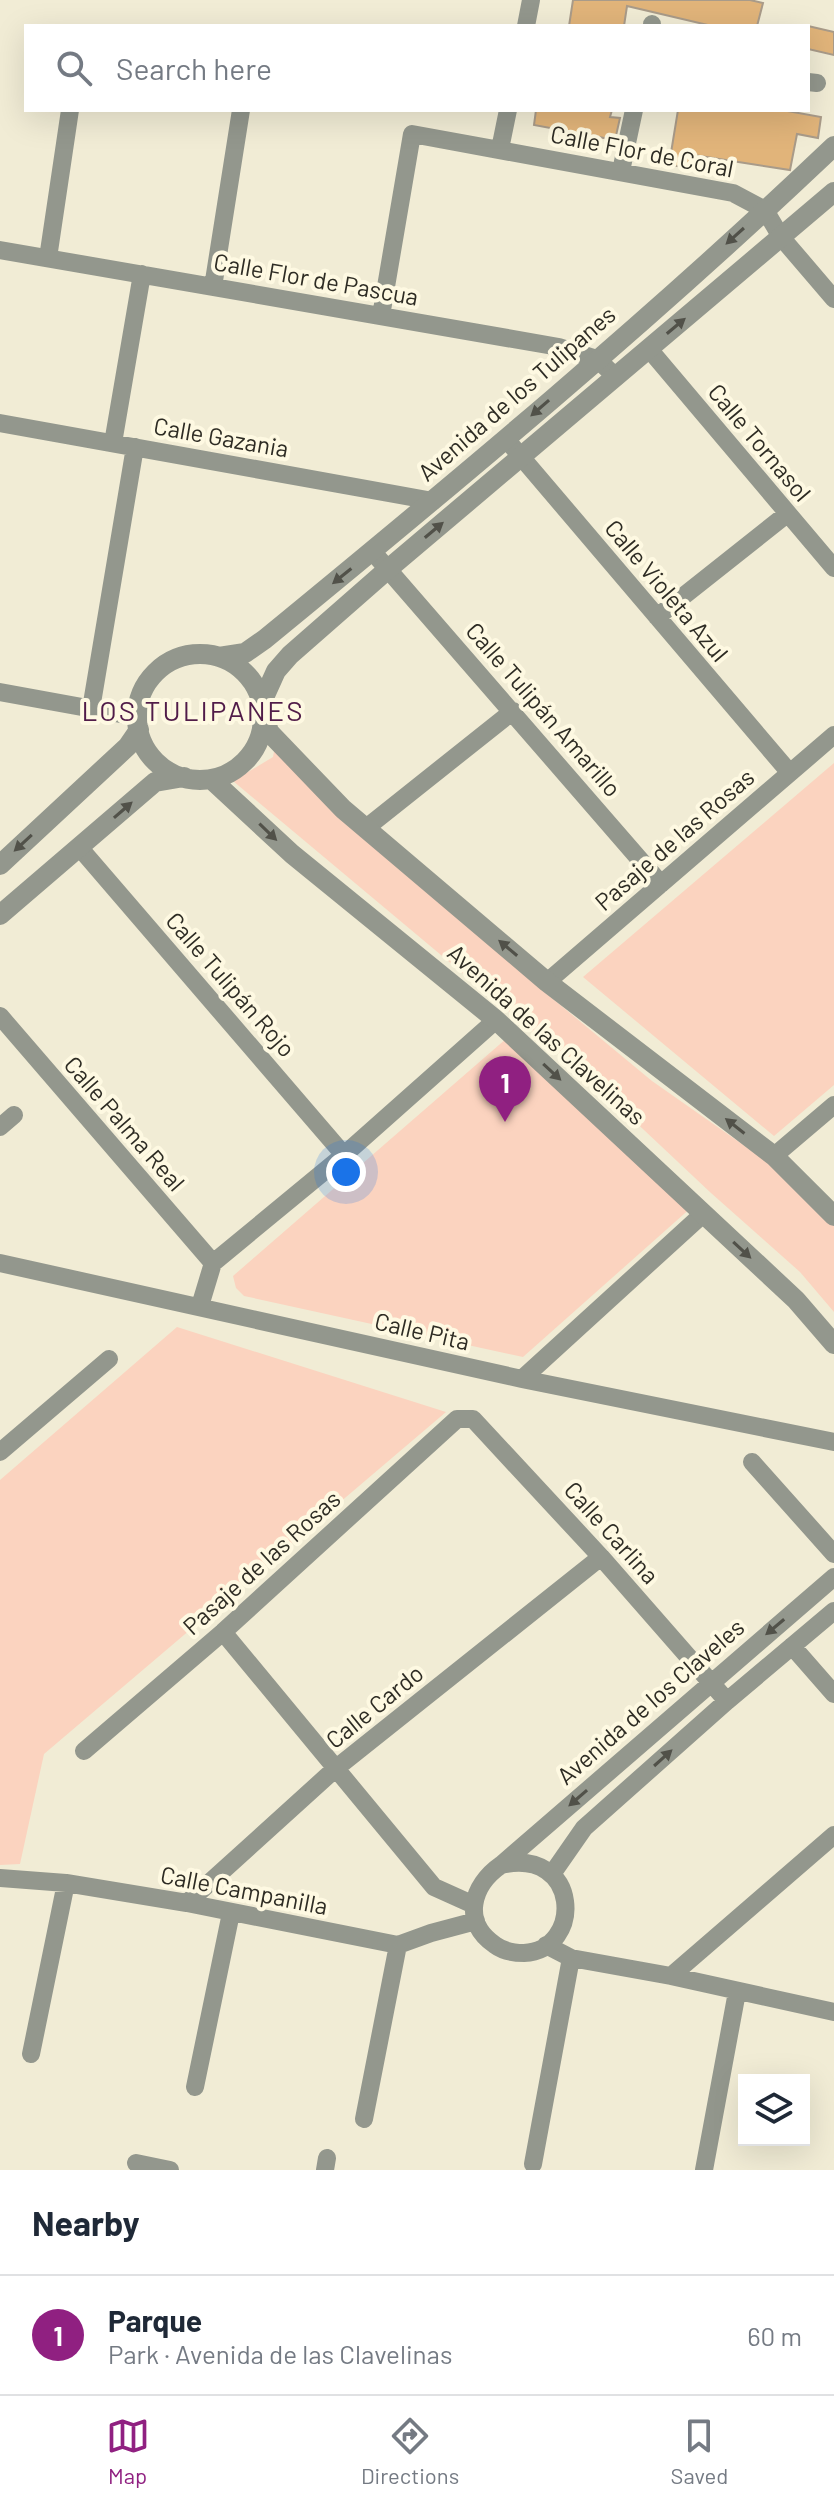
<!DOCTYPE html>
<html lang="en">
<head>
<meta charset="utf-8">
<style>
  body { margin:0; font-family:Barlow,sans-serif; background:#f2f2f3; color:#1f2937 }
  .controls { position:absolute; right:24px; bottom:24px; display:grid; overflow:hidden; border-radius:0px; box-shadow:0 8px 32px #0002 }
  .controls button { width:72px; height:72px; display:grid; place-items:center; padding:0; border:0; border-bottom:2px solid #e0e1e3; background:#fff; color:#1f2937; font:40px sans-serif }
  .you { position:absolute; left:346px; top:1172px; width:28px; height:28px; margin:-20px; border:6px solid #fff; border-radius:50%; background:#1a73e8; box-shadow:0 0 0 12px #1a73e833 }
  .badge { display:grid; place-items:center; width:52px; height:52px; border-radius:50%; background:#902081; color:#fff; font-size:26px; font-weight:700 }
  .pin { position:absolute; translate:-50% -66px; filter:drop-shadow(0 2px 4px #0008) }
  .pin::after { content:''; position:absolute; top:42px; width:28px; height:24px; background:inherit; clip-path:polygon(0 0,100% 0,50% 100%) }
  .list { margin:0; padding:0; list-style:none }
  h2 { display:flex; justify-content:space-between; align-items:center; height:104px; margin:0; padding:0 32px; font-size:34px }
  h2 small { font-size:26px; font-weight:400; color:#747a83 }
  .list li { display:grid; grid-template-columns:52px 1fr auto; gap:24px; align-items:center; box-sizing:border-box; height:120px; padding:0 32px; border-top:2px solid #e0e1e3 }
  .list b { display:block; font-size:30px; white-space:nowrap }
  .list p { margin:0; font-size:26px; white-space:nowrap; color:#747a83 }
  .list em { font-size:26px; font-style:normal; color:#747a83 }
  .icon { flex:none; width:44px; height:44px; fill:none; stroke:currentColor; stroke-width:2; stroke-linecap:round; stroke-linejoin:round }
  .map { position:relative; flex:none; width:834px; height:2170px; overflow:hidden }
  .search { position:absolute; background:#fff; box-shadow:0 8px 32px #0002; left:24px; right:24px; top:24px; height:88px; display:flex; align-items:center; gap:20px; box-sizing:border-box; padding:0 28px; border-radius:0px; color:#747a83; font-size:30px }
  .sheet { height:224px; background:#fff }
  nav { display:flex; justify-content:space-around; align-items:center; box-sizing:border-box; height:112px; border-top:2px solid #e0e1e3; background:#fff; font-size:22px; color:#747a83 }
  nav a { display:grid; justify-items:center; gap:4px }
  nav .on { color:#902081 }
  .map>svg:first-child { display:block }
</style>
</head>
<body>
<div class="map">
<svg width="834" height="2170" viewBox="0 0 834 2170">
  <rect width="100%" height="100%" fill="#f1ecd5"/>
  <path fill="#fbd3bf" d="M275,746L547,994L652,1081L776,1168L834,1225V1312L800,1272L711,1193L594,1083L233,781L273,757Z
    M834,763V1085L774,1136L583,977Z
    M507,1038L693,1206L523,1357L244,1296L236,1288L233,1276Z
    M177,1327L446,1412L44,1754L20,1864L0,1865V1480Z"/>
  <path fill="#e1b47a" stroke="#a99b89" stroke-width="2" d="M573,0H750L763,3L757,26H712L627,6L624,26H569Z
    M808,26L834,32V55L808,49Z
    M536,110H612L610,117L620,118L615,140L534,125Z
    M678,110H782L821,117L818,138L797,134L790,170L693,155L691,168L669,165Z"/>
  <g fill="none" stroke-linecap="round" stroke-linejoin="round">
    <path stroke="#93978d" stroke-width="18" d="M526,26L531,0
      M652,26V24
      M808,82L817,83
      M500,149L508,110
      M621,171L634,110
      M0,250L559,347L597,359L616,377
      M48,258L70,110
      M213,287L241,110
      M381,316L412,134L733,193L765,210L781,237L834,299
      M649,349L834,568
      M0,423L433,501
      M506,439L790,773
      M113,443L142,274
      M372,551L661,884
      M657,617L787,514
      M0,692L137,717
      M91,709L135,447
      M366,828L513,711
      M79,847L344,1155
      M547,982L834,735
      M0,1016L213,1263
      M0,1127L14,1115
      M774,1156L834,1105
      M0,1263L522,1379L834,1442
      M200,1306L213,1263L344,1155L496,1020
      M522,1379L703,1214
      M0,1452L109,1359
      M752,1462L834,1554
      M223,1632L434,1887L474,1905
      M792,1646L834,1694
      M84,1751L223,1632L457,1419H473L601,1557L727,1701
      M501,1865C581,1847 584,1950 524,1953C513,1953 503,1951 495,1945C461,1922 472,1885 501,1865L834,1577
      M552,1874L584,1828L727,1701L834,1611
      M0,1878L66,1883L187,1903L398,1945L431,1933L476,1921
      M187,1903L335,1769L601,1557
      M546,1945L571,1958L671,1976L834,2012
      M671,1976L834,1835
      M31,2054L66,1883
      M195,2087L231,1913
      M364,2119L398,1945
      M136,2163L170,2170
      M533,2164L571,1958
      M325,2170L327,2158
      M704,2170L737,1992"/>
    <path stroke="#93978d" stroke-width="20" d="M137 717a63 63 0 1 1 126 0a63 63 0 1 1-126 0Z
      M219,657L245,653L265,639C459,480 652,319 834,146
      M262,702L276,671L290,655L387,570L834,192
      M264,714L269,732L343,809L547,982L774,1156L834,1216
      M211,779L292,854L496,1020L796,1300L834,1344
      M0,865L128,746L139,730
      M0,915L155,782L184,777"/>
  </g>
  <defs><path id="oneway-solid" d="M-6-.8H1V-3.2L6.5 0L1 3.2V.8H-6Z" transform="scale(2)"/></defs>
  <g fill="#515149">
    <use href="#oneway-solid" transform="translate(735 236) rotate(138)"/>
    <use href="#oneway-solid" transform="translate(676 326) rotate(-40)"/>
    <use href="#oneway-solid" transform="translate(540 408) rotate(139)"/>
    <use href="#oneway-solid" transform="translate(434 530) rotate(-40)"/>
    <use href="#oneway-solid" transform="translate(342 576) rotate(141)"/>
    <use href="#oneway-solid" transform="translate(123 810) rotate(-41)"/>
    <use href="#oneway-solid" transform="translate(268 832) rotate(44)"/>
    <use href="#oneway-solid" transform="translate(23 843) rotate(137)"/>
    <use href="#oneway-solid" transform="translate(508 948) rotate(-140)"/>
    <use href="#oneway-solid" transform="translate(552 1072) rotate(43)"/>
    <use href="#oneway-solid" transform="translate(735 1126) rotate(-142)"/>
    <use href="#oneway-solid" transform="translate(742 1250) rotate(43)"/>
    <use href="#oneway-solid" transform="translate(775 1627) rotate(140)"/>
    <use href="#oneway-solid" transform="translate(663 1758) rotate(-42)"/>
    <use href="#oneway-solid" transform="translate(578 1798) rotate(139)"/>
  </g>
  <g text-anchor="middle" stroke-width="8" stroke-linejoin="round" paint-order="stroke">
    <g font-size="24" fill="#2e2c24" stroke="#fef9e2">
      <text transform="translate(642 152) rotate(11)" y="8">Calle Flor de Coral</text>
      <text transform="translate(316 280) rotate(10)" y="8">Calle Flor de Pascua</text>
      <text transform="translate(517 394) rotate(-41)" y="8">Avenida de los Tulipanes</text>
      <text transform="translate(221 438) rotate(10)" y="8">Calle Gazania</text>
      <text transform="translate(759 443) rotate(50)" y="8">Calle Tornasol</text>
      <text transform="translate(666 591) rotate(50)" y="8">Calle Violeta Azul</text>
      <text transform="translate(543 710) rotate(49)" y="8">Calle Tulipán Amarillo</text>
      <text transform="translate(675 840) rotate(-41)" y="8">Pasaje de las Rosas</text>
      <text transform="translate(230 985) rotate(49)" y="8">Calle Tulipán Rojo</text>
      <text transform="translate(546 1035) rotate(42)" y="8">Avenida de las Clavelinas</text>
      <text transform="translate(124 1124) rotate(49)" y="8">Calle Palma Real</text>
      <text transform="translate(422 1332) rotate(13)" y="8">Calle Pita</text>
      <text transform="translate(611 1533) rotate(48)" y="8">Calle Carlina</text>
      <text transform="translate(262 1563) rotate(-42)" y="8">Pasaje de las Rosas</text>
      <text transform="translate(651 1702) rotate(-41)" y="8">Avenida de los Claveles</text>
      <text transform="translate(375 1707) rotate(-39)" y="8">Calle Cardo</text>
      <text transform="translate(244 1891) rotate(11)" y="8">Calle Campanilla</text>
    </g>
    <g font-size="28" letter-spacing="2" fill="#511c49" stroke="#fef9e2">
      <text x="193" y="721">LOS TULIPANES</text>
    </g>
  </g>
</svg>
<div class="controls">
<button><svg class="icon" aria-label="layers" viewBox="0 0 24 24"><path d="M12 4l9 5-9 5-9-5zM3 14l9 5 9-5"/></svg></button>
</div>
<div class="you"></div>
<div class="pin badge" style="left:505px;top:1122px">1</div>
<div class="search"><svg class="icon" aria-label="search" viewBox="0 0 24 24"><circle cx="10" cy="10" r="6"/><path d="M15 15l6 6"/></svg>Search here</div>
</div>
<section class="sheet">
<h2>Nearby<small></small></h2>
<ul class="list">
<li><span class="badge">1</span><div><b>Parque</b><p>Park · Avenida de las Clavelinas</p></div><em>60 m</em></li>
</ul>
</section>
<nav>
<a class="on"><svg class="icon" aria-label="map" viewBox="0 0 24 24"><path d="M3 6l6-2 6 2 6-2v14l-6 2-6-2-6 2zM9 4v14M15 6v14"/></svg>Map</a>
<a><svg class="icon" aria-label="directions" viewBox="0 0 24 24"><path d="M12 3l9 9-9 9-9-9zM9 14v-3h6M13 9l2 2-2 2"/></svg>Directions</a>
<a><svg class="icon" aria-label="saved" viewBox="0 0 24 24"><path d="M7 4h10v16l-5-4-5 4z"/></svg>Saved</a>
</nav>
</body>
</html>
